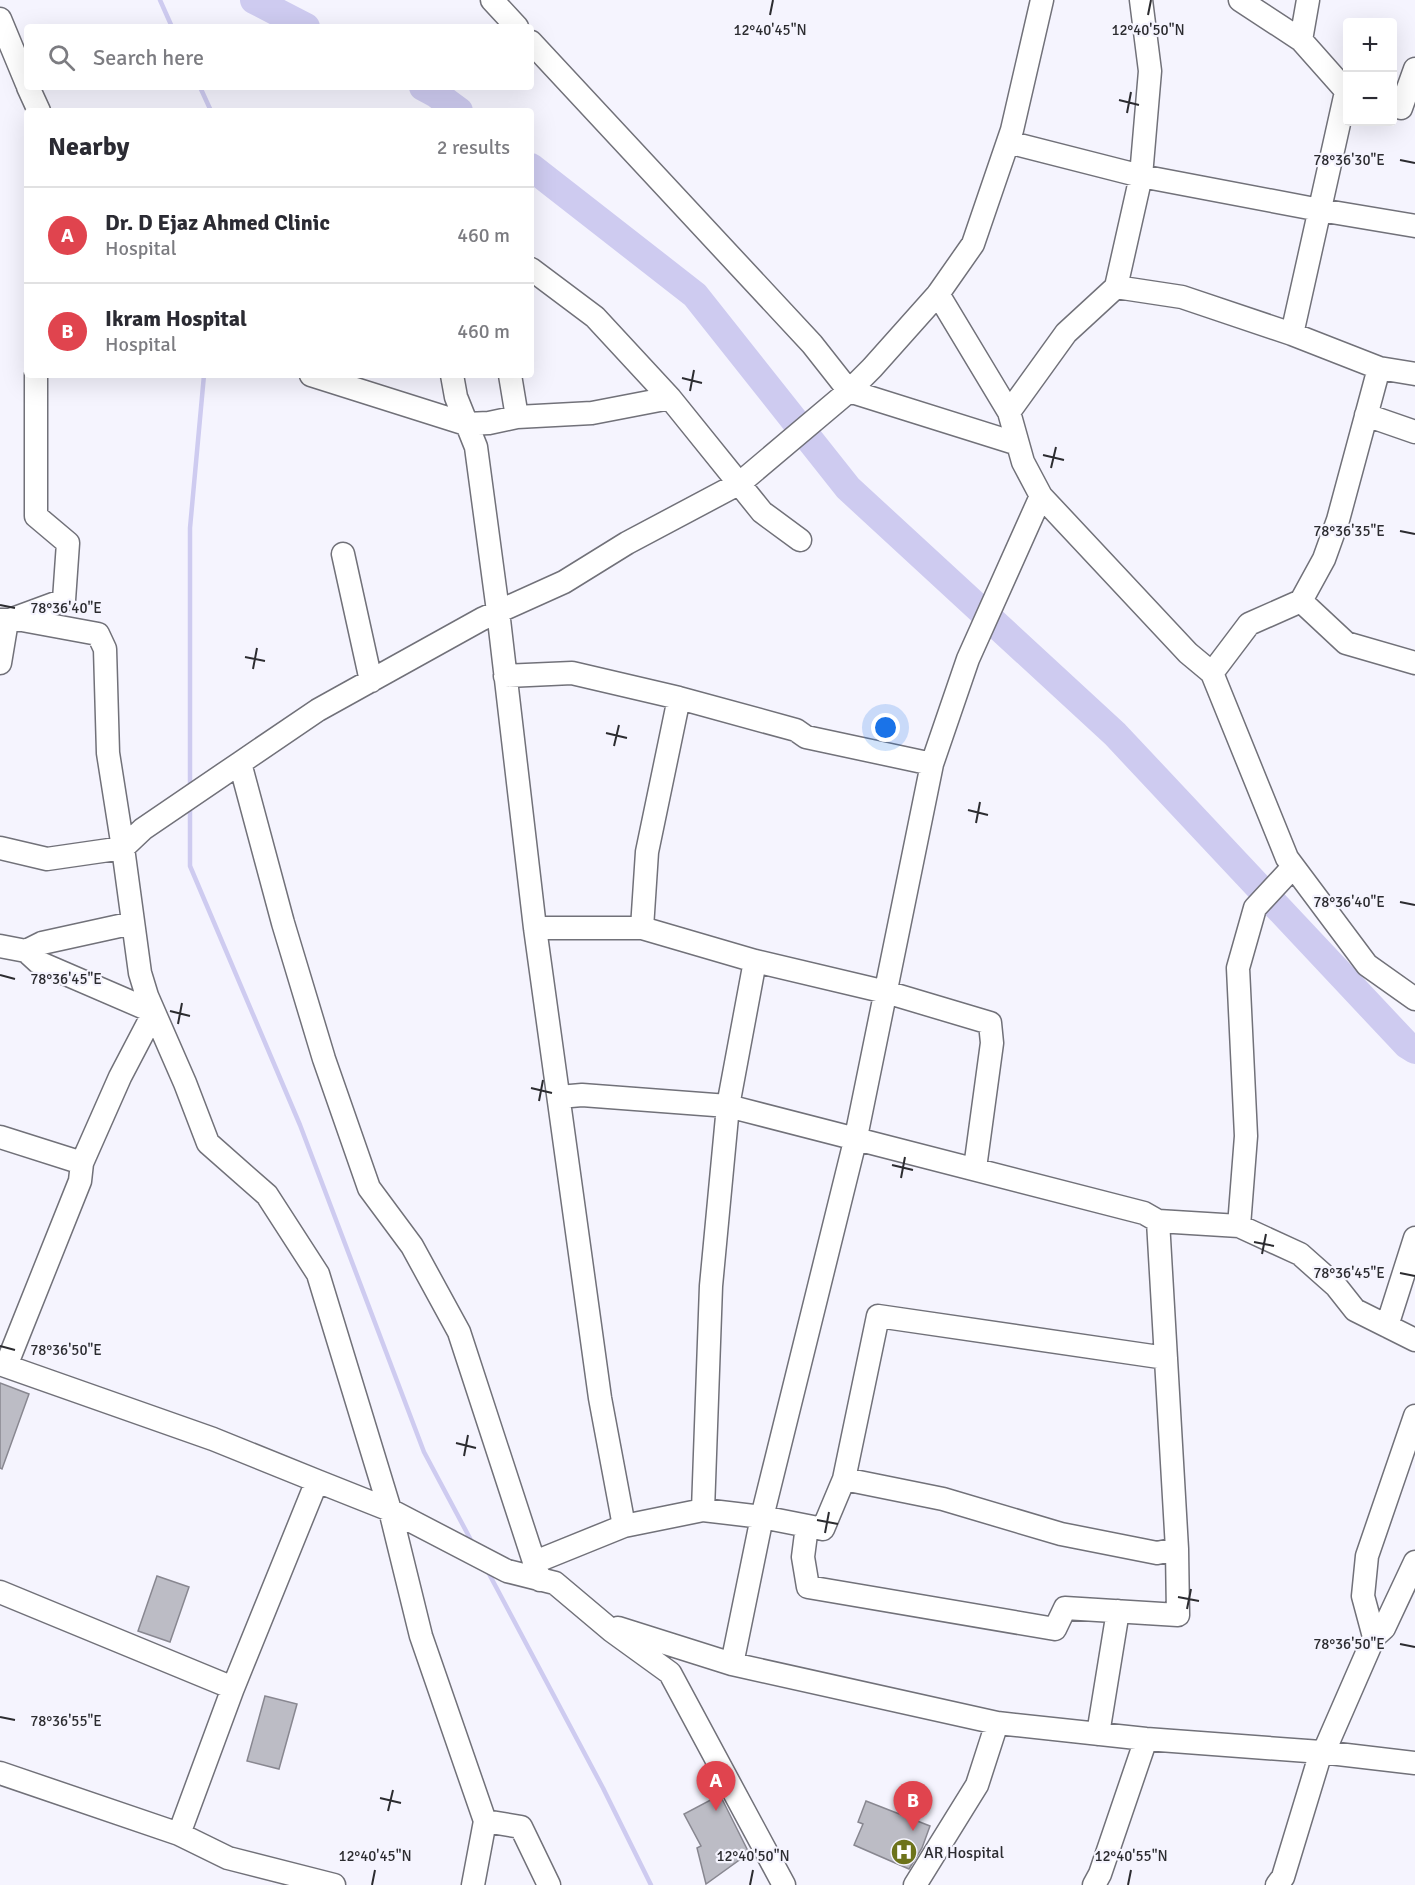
<!DOCTYPE html>
<html lang="en">
<head>
<meta charset="utf-8">
<style>
  body { margin:0; font-family:Signika,sans-serif; background:#f7f7f7; color:#2b2b33 }
  .controls { position:absolute; right:18px; top:18px; display:grid; overflow:hidden; border-radius:6px; box-shadow:0 6px 24px #0002 }
  .controls button { width:54px; height:54px; display:grid; place-items:center; padding:0; border:0; border-bottom:2px solid #e1e1e2; background:#fff; color:#2b2b33; font:30px sans-serif }
  .you { position:absolute; left:886px; top:728px; width:21px; height:21px; margin:-15px; border:4px solid #fff; border-radius:50%; background:#1a73e8; box-shadow:0 0 0 9px #1a73e833 }
  .badge { display:grid; place-items:center; width:39px; height:39px; border-radius:50%; background:#7c3aed; color:#fff; font-size:20px; font-weight:700 }
  .pin { position:absolute; translate:-50% -50px; filter:drop-shadow(0 2px 3px #0008) }
  .pin::after { content:''; position:absolute; top:32px; width:21px; height:18px; background:inherit; clip-path:polygon(0 0,100% 0,50% 100%) }
  .list { margin:0; padding:0; list-style:none }
  h2 { display:flex; justify-content:space-between; align-items:center; height:78px; margin:0; padding:0 24px; font-size:26px }
  h2 small { font-size:20px; font-weight:400; color:#7c7c81 }
  .list li { display:grid; grid-template-columns:39px 1fr auto; gap:18px; align-items:center; box-sizing:border-box; height:96px; padding:0 24px; border-top:2px solid #e1e1e2 }
  .list b { display:block; font-size:22px; white-space:nowrap }
  .list p { margin:0; font-size:20px; white-space:nowrap; color:#7c7c81 }
  .list em { font-size:20px; font-style:normal; color:#7c7c81 }
  .icon { flex:none; width:33px; height:33px; fill:none; stroke:currentColor; stroke-width:2; stroke-linecap:round; stroke-linejoin:round }
  .map { position:relative; flex:none; width:1415px; height:1885px; overflow:hidden }
  .search { position:absolute; background:#fff; box-shadow:0 6px 24px #0002; left:24px; top:24px; width:510px; height:66px; display:flex; align-items:center; gap:15px; box-sizing:border-box; padding:0 21px; border-radius:6px; color:#7c7c81; font-size:22px }
  .panel { position:absolute; background:#fff; box-shadow:0 6px 24px #0002; left:24px; top:108px; width:510px; height:270px; border-radius:6px }
  .map>svg:first-child { display:block }
</style>
</head>
<body>
<div class="map">
<svg width="1415" height="1885" viewBox="0 0 1415 1885">
  <rect width="100%" height="100%" fill="#f5f4fe"/>
  <g fill="none" stroke-linecap="round" stroke-linejoin="round">
    <path stroke="#cecbf0" stroke-width="4.5" d="M160,0L172,27
      M200,87L211,111
      M190,789V528L204,375
      M190,806V866L300,1125L424,1452L473,1544
      M487,1570L603,1788L651,1885"/>
    <path stroke="#cecbf0" stroke-width="28" d="M254,0L306,27
      M423,87L436,94L459,111
      M531,167L695,295L848,488L1115,734L1407,1045L1415,1050"/>
  </g>
  <path fill="#bcbcc5" stroke="#888790" stroke-width="1.5" d="M0,1383L29,1394L2,1469L0,1468Z
    M157,1576L189,1587L170,1642L138,1631Z
    M265,1696L297,1704L279,1769L247,1761Z
    M720,1795L749,1853L706,1884L697,1848L701,1846L684,1814Z
    M866,1801L930,1826L922,1848L909,1869L854,1845L863,1824L858,1822Z"/>
  <g fill="none" stroke-linecap="round" stroke-linejoin="round">
    <defs>
      <path id="minor" d="M492,0L517,27
        M1240,0L1301,40L1348,93
        M0,19L27,84
        M1301,40L1308,0
        M531,42L812,344L849,391L1018,444
        M28,87L39,111
        M1401,108L1415,69
        M1008,142L1141,176L1320,210L1415,226
        M531,269L595,317L670,398L762,512L800,540
        M1116,287L1182,297L1292,334L1379,368L1415,374
        M1292,334L1346,92
        M1379,368L1338,520L1324,559L1301,601L1249,624L1212,673L1287,858L1367,965L1415,999
        M311,375L466,424L489,423L517,417L592,413L670,398
        M452,375L456,397L476,447L498,611L535,928L600,1398L624,1526
        M510,375L517,417
        M1009,412L1066,333L1116,287L1141,176L1150,71L1141,0
        M1366,415L1415,432
        M1041,496L1188,653L1212,673
        M343,554L371,681
        M1301,601L1346,643L1415,663
        M0,620H22L98,634L105,649L108,753L123,848L47,859L0,848
        M0,663L7,621L64,600L68,543L36,516V375
        M505,676L572,673L679,698L796,730L806,737L932,764
        M240,763L143,829L123,848L140,973L147,996L185,1083L208,1143L267,1195L318,1274L390,1510L421,1636L485,1821L521,1827L549,1885
        M535,928H642L755,961L886,992L990,1023L992,1043L975,1168
        M642,928L647,852L679,698
        M0,946L26,951L38,962L154,1012L120,1077L82,1163L80,1181L6,1366
        M26,951L42,943L133,923
        M559,1097L582,1095L728,1106L1144,1213L1158,1221L1239,1226L1300,1254L1336,1286L1355,1310L1415,1340
        M0,1137L82,1163
        M1239,1226L1246,1136L1238,968L1255,908L1293,867
        M1387,1326L1415,1238
        M0,1364L213,1439L317,1481L390,1510L507,1571L555,1583L612,1631L670,1673L784,1885
        M844,1479L943,1499L1061,1534L1157,1553L1177,1549
        M703,1510L711,1286L728,1106L755,961
        M807,1526L803,1557L808,1587L1055,1629L1065,1608L1178,1615L1177,1549L1158,1221
        M535,1562L624,1526L703,1510L762,1517L823,1529L844,1479L878,1316L1166,1358
        M540,1580L459,1332L412,1246L369,1188L324,1059L283,923L240,763L318,710L482,619L564,582L627,543L740,483L849,391L872,368L938,294L973,244L1012,130L1042,0
        M0,1592L233,1688
        M618,1628L732,1664L997,1723L1146,1739L1321,1752L1415,1763
        M1374,1637L1363,1596L1367,1556L1415,1416
        M732,1664L762,1517L856,1137L932,764L968,659L1041,496L1023,462L1009,412L938,294
        M1098,1734L1118,1611
        M0,1773L179,1834L228,1858L334,1885
        M179,1834L233,1688L317,1481
        M473,1885L485,1821
        M915,1885L977,1785L997,1723
        M1094,1885L1100,1874L1146,1739
        M1277,1885L1283,1877L1321,1752L1326,1747L1374,1637L1384,1628L1415,1562"/>
    </defs>
    <use href="#minor" stroke="#717179" stroke-width="25"/>
    <use href="#minor" stroke="#fff" stroke-width="22"/>
  </g>
  <path fill="none" stroke="#2c2c30" stroke-width="2" d="M770,15L773,0M1148,15L1151,0M1119,100L1139,105M1127,113L1131,92M1400,160L1415,163M682,378L702,383M690,391L694,370M1043,455L1064,460M1051,468L1056,447M1400,531L1415,534M0,605L15,608M245,657L265,661M253,669L257,648M606,733L627,738M614,746L619,725M968,810L988,815M976,823L980,802M1400,902L1415,905M0,975L15,979M170,1011L190,1016M178,1024L182,1003M531,1088L552,1093M539,1101L543,1080M892,1165L913,1170M901,1178L905,1157M1254,1242L1274,1246M1262,1254L1266,1234M1400,1273L1415,1276M0,1346L15,1350M456,1443L476,1448M464,1456L468,1435M817,1520L838,1524M825,1533L829,1512M1178,1597L1199,1601M1187,1609L1191,1589M1400,1644L1415,1647M0,1717L15,1720M380,1798L401,1803M388,1811L393,1790M372,1885L375,1870M750,1885L753,1870M1128,1885L1131,1870"/>
  <defs>
    <symbol id="hospital-disc" viewBox="-11 -11 22 22"><circle r="9.5" fill="#6d731b" stroke="#f5f4fe"/><path d="M-5-5h3v3.5h4V-5h3V5h-3V1.5h-4V5h-3Z" fill="#fff"/></symbol>
  </defs>
  <g fill-rule="evenodd">
    <use href="#hospital-disc" x="889" y="1837" width="30" height="30"/>
  </g>
  <g text-anchor="middle" stroke-width="4.5" stroke-linejoin="round" paint-order="stroke">
    <g font-size="16" fill="#2c2c30" stroke="#f5f4fe" text-anchor="start">
      <text x="924" y="1858">AR Hospital</text>
    </g>
  </g>
  <g font-size="15" text-anchor="middle" fill="#2c2c30" stroke="#f5f4fe" stroke-width="4.5" stroke-linejoin="round" paint-order="stroke">
    <text x="770" y="35">12°40'45"N</text>
    <text x="1148" y="35">12°40'50"N</text>
    <text x="1349" y="165">78°36'30"E</text>
    <text x="1349" y="536">78°36'35"E</text>
    <text x="66" y="613">78°36'40"E</text>
    <text x="1349" y="907">78°36'40"E</text>
    <text x="66" y="984">78°36'45"E</text>
    <text x="1349" y="1278">78°36'45"E</text>
    <text x="66" y="1355">78°36'50"E</text>
    <text x="1349" y="1649">78°36'50"E</text>
    <text x="66" y="1726">78°36'55"E</text>
    <text x="375" y="1861">12°40'45"N</text>
    <text x="753" y="1861">12°40'50"N</text>
    <text x="1131" y="1861">12°40'55"N</text>
  </g>
</svg>
<div class="controls">
<button>+</button>
<button>−</button>
</div>
<div class="you"></div>
<div class="pin badge" style="left:716px;top:1811px;background:#e0444e">A</div>
<div class="pin badge" style="left:913px;top:1831px;background:#e0444e">B</div>
<div class="search"><svg class="icon" aria-label="search" viewBox="0 0 24 24"><circle cx="10" cy="10" r="6"/><path d="M15 15l6 6"/></svg>Search here</div>
<section class="panel">
<h2>Nearby<small>2 results</small></h2>
<ul class="list">
<li><span class="badge" style="background:#e0444e">A</span><div><b>Dr. D Ejaz Ahmed Clinic</b><p>Hospital</p></div><em>460 m</em></li>
<li><span class="badge" style="background:#e0444e">B</span><div><b>Ikram Hospital</b><p>Hospital</p></div><em>460 m</em></li>
</ul>
</section>
</div>
</body>
</html>
